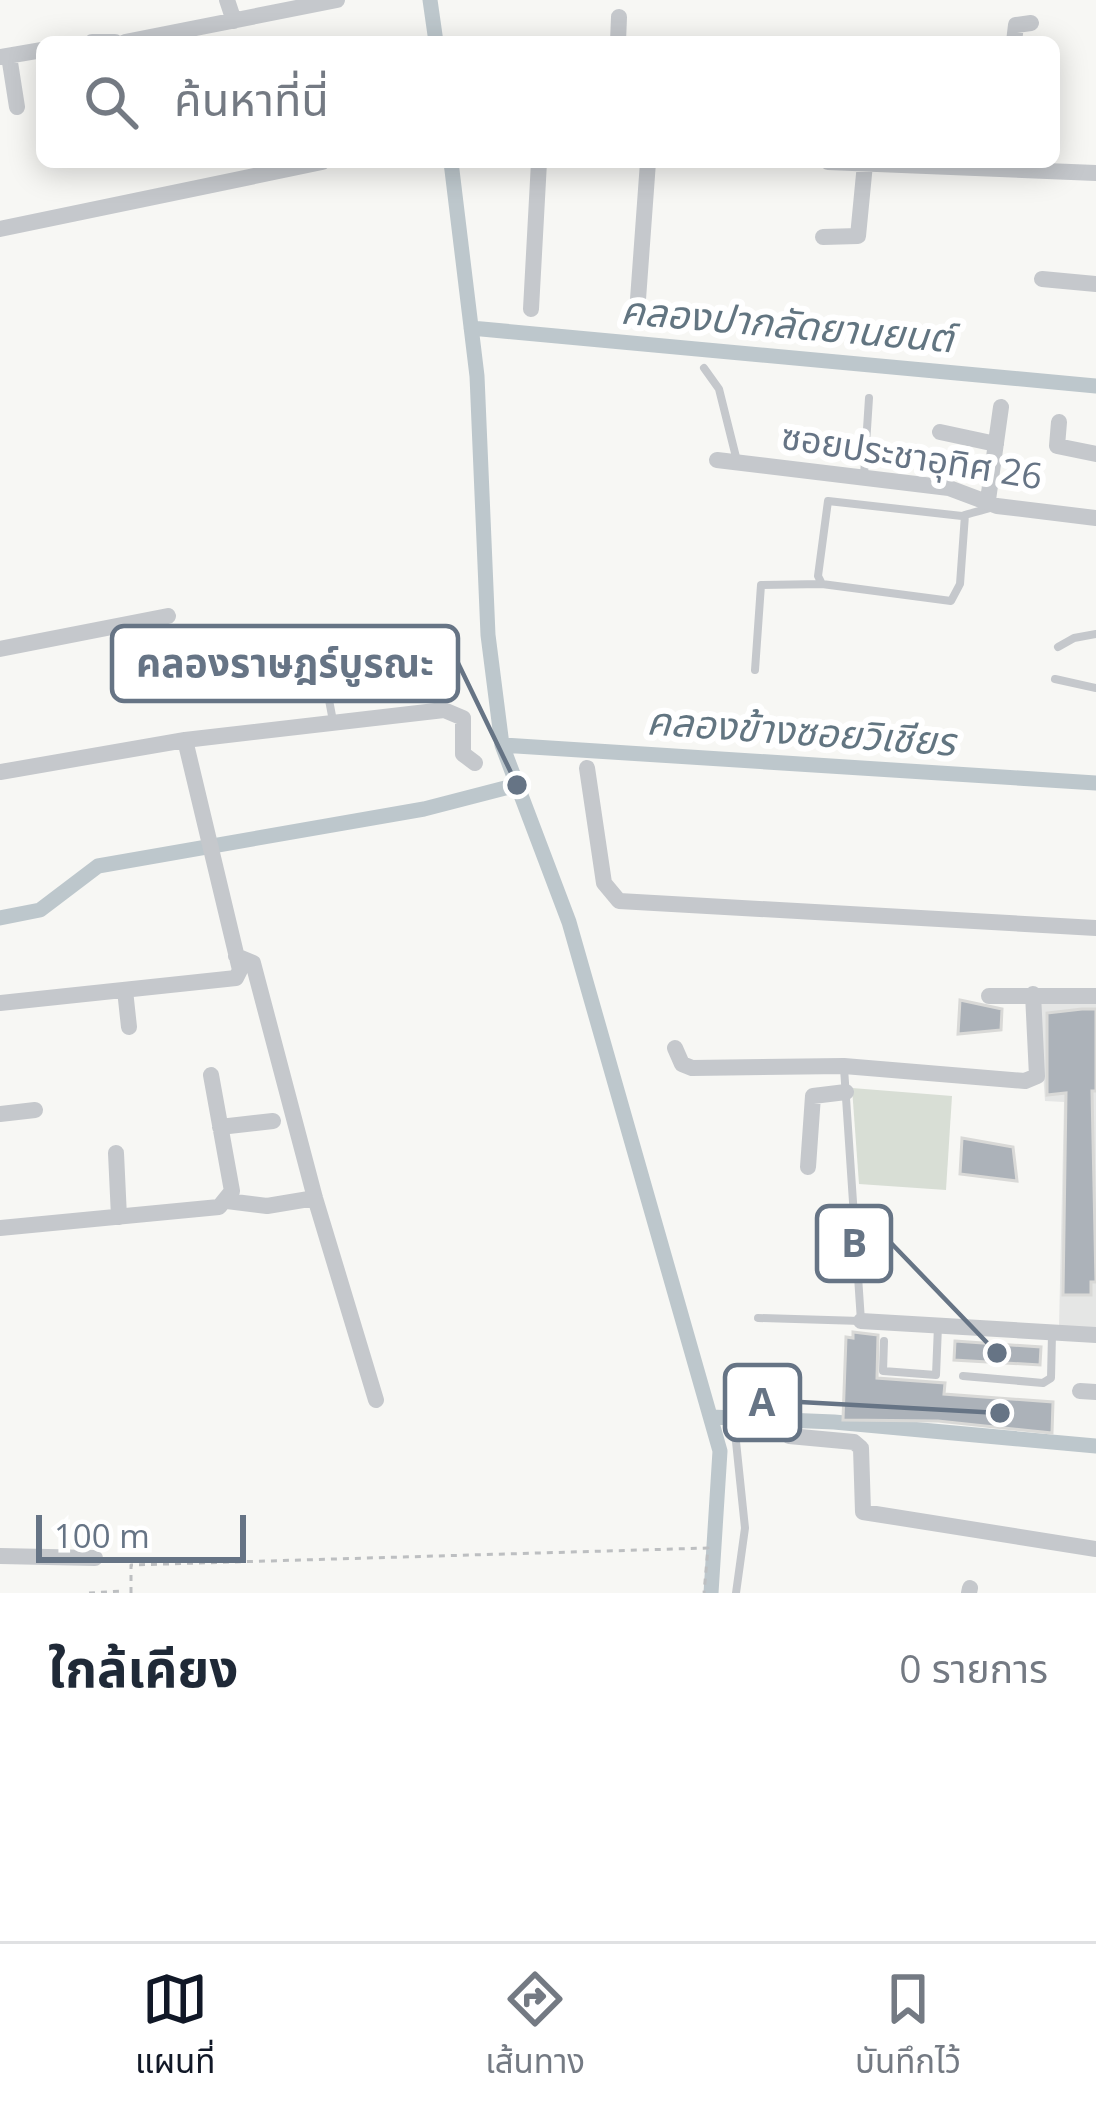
<!DOCTYPE html>
<html lang="th">
<head>
<meta charset="utf-8">
<style>
  body { margin:0; font-family:"Open Sans","Noto Sans Thai",sans-serif; background:#f6f6f7; color:#1f2937 }
  .scale { position:absolute; left:36px; bottom:30px; width:210px; box-sizing:border-box; padding-left:12px; border:6px solid #667485; border-top:0; font-size:33px; line-height:42px; white-space:nowrap; color:#667485; -webkit-text-stroke:9px #fff; paint-order:stroke }
  .list { margin:0; padding:0; list-style:none }
  h2 { display:flex; justify-content:space-between; align-items:center; height:156px; margin:0; padding:0 48px; font-size:51px }
  h2 small { font-size:39px; font-weight:400; color:#747a83 }
  .icon { flex:none; width:66px; height:66px; fill:none; stroke:currentColor; stroke-width:2; stroke-linecap:round; stroke-linejoin:round }
  .map { position:relative; flex:none; width:1096px; height:1593px; overflow:hidden }
  .search { position:absolute; background:#fff; box-shadow:0 6px 30px #0003; left:36px; right:36px; top:36px; height:132px; display:flex; align-items:center; gap:30px; box-sizing:border-box; padding:0 42px; border-radius:18px; color:#747a83; font-size:45px }
  .sheet { height:348px; background:#fff }
  nav { display:flex; justify-content:space-around; align-items:center; box-sizing:border-box; height:168px; border-top:3px solid #e0e1e3; background:#fff; font-size:33px; color:#747a83 }
  nav a { display:grid; justify-items:center; gap:6px }
  nav .on { color:#111827 }
  .map>svg:first-child { display:block }
</style>
</head>
<body>
<div class="map">
<svg width="1096" height="1593" viewBox="0 0 1096 1593">
  <rect width="100%" height="100%" fill="#f7f7f4"/>
  <path fill="#e5e6e5" d="M1038,1000L1096,1001V1330L1059,1327L1064,1102L1045,1101Z"/>
  <path fill="#d8ded5" d="M852,1088L952,1096L946,1190L859,1184Z"/>
  <g fill="none" stroke-linecap="round" stroke-linejoin="round">
    <path stroke="#bdc7cc" stroke-width="15" d="M430,0L436,42
      M451,162L477,376L488,635L502,745L569,922L720,1451L711,1593
      M471,328L1096,386
      M502,745L1096,783
      M0,918L40,910L98,866L424,809L517,785
      M711,1417L834,1422L1096,1446"/>
  </g>
  <path fill="#acb2b9" stroke="#d9d9d7" stroke-width="3" d="M960,1000L1002,1009L1001,1030L958,1034Z
    M1082,1009H1096V1091H1092L1096,1282H1091V1295H1063L1066,1093L1047,1095V1013Z
    M962,1138L1013,1147L1017,1181L960,1174Z
    M853,1332L878,1335L877,1378L945,1383L944,1394L1053,1402L1052,1433L938,1421L843,1420L846,1337L853,1338Z
    M955,1341L1041,1347L1040,1365L954,1360Z"/>
  <g fill="none" stroke-linecap="round" stroke-linejoin="round">
    <path stroke="#bdbfc1" stroke-width="3" stroke-dasharray="6 6" stroke-linecap="butt" d="M89,1593L121,1591
      M131,1593V1565L708,1548L704,1593"/>
    <path stroke="#c5c8cc" stroke-width="8" d="M704,368L719,389L737,461
      M864,475L869,398
      M965,515L960,584L951,601L822,584L818,576L828,501L962,516C971,513 980,511 990,508
      M1058,647L1074,638L1096,634
      M321,658L333,721
      M755,670L761,585L822,584
      M1055,679L1096,688
      M758,1318L861,1321L844,1068
      M884,1341L883,1371L936,1375L938,1326
      M963,1376L1043,1383L1051,1378L1052,1334
      M735,1432L745,1528L736,1593"/>
    <path stroke="#c5c8cc" stroke-width="16" d="M227,0L234,21
      M92,42H115
      M125,42L337,0
      M618,42L619,17
      M1014,42L1016,25L1031,23
      M9,56L17,107
      M1,57L42,50
      M828,162L1096,173
      M0,229L322,162
      M823,237L858,236L865,164
      M1042,279L1096,284
      M531,309L539,162
      M637,313L648,162
      M1059,422L1057,446L1096,454
      M940,432L996,444
      M717,460L949,488L997,506L1096,518
      M988,500L1001,407
      M0,649L168,616
      M587,768L604,883L619,901L1096,928
      M0,772L185,740L444,710L463,718V754L475,763
      M236,956L253,963L315,1198L376,1400
      M125,990L129,1027
      M989,996H1096
      M0,1003L236,978L240,970L185,740
      M675,1048L682,1064L692,1068L844,1066L1025,1081L1037,1076L1033,994
      M0,1114L35,1110
      M220,1127L273,1121
      M116,1153L119,1217
      M808,1167L813,1096L846,1092
      M227,1201L267,1206L315,1198
      M0,1228L219,1207L232,1191L211,1075
      M861,1321L1096,1335
      M1080,1391L1096,1392
      M789,1436L854,1442L861,1448L863,1512L1096,1549
      M0,1556L95,1558
      M969,1593L970,1588"/>
  </g>
  <g text-anchor="middle" stroke-width="12" stroke-linejoin="round" paint-order="stroke">
    <g font-size="36" fill="#667485" stroke="#fff">
      <text transform="translate(912 456) rotate(9)" y="13">ซอยประชาอุทิศ 26</text>
    </g>
    <g font-size="39" font-style="italic" fill="#627581" stroke="#fff">
      <text transform="translate(787 324) rotate(5)" y="14">คลองปากลัดยานยนต์</text>
      <text transform="translate(801 731) rotate(4)" y="14">คลองข้างซอยวิเชียร</text>
    </g>
  </g>
  <path fill="none" stroke="#667485" stroke-width="4.5" d="M517 785L458 663M997 1353L891 1243M1000 1413L800 1402"/>
  <g fill="#667485" stroke="#fff" stroke-width="4.5">
    <circle cx="517" cy="785" r="12"/>
    <circle cx="997" cy="1353" r="12"/>
    <circle cx="1000" cy="1413" r="12"/>
  </g>
  <g fill="#fff" stroke="#667485" stroke-width="4.5">
    <rect x="112" y="626" width="346" height="75" rx="12"/>
    <rect x="817" y="1206" width="74" height="75" rx="12"/>
    <rect x="725" y="1365" width="75" height="75" rx="12"/>
  </g>
  <g font-size="39" text-anchor="middle" font-weight="bold" fill="#667485">
    <text x="285" y="677">คลองราษฎร์บูรณะ</text>
    <text x="854" y="1257">B</text>
    <text x="762" y="1416">A</text>
  </g>
</svg>
<div class="scale">100 m</div>
<div class="search"><svg class="icon" aria-label="search" viewBox="0 0 24 24"><circle cx="10" cy="10" r="6"/><path d="M15 15l6 6"/></svg>ค้นหาที่นี่</div>
</div>
<section class="sheet">
<h2>ใกล้เคียง<small>0 รายการ</small></h2>
<ul class="list">
</ul>
</section>
<nav>
<a class="on"><svg class="icon" aria-label="map" viewBox="0 0 24 24"><path d="M3 6l6-2 6 2 6-2v14l-6 2-6-2-6 2zM9 4v14M15 6v14"/></svg>แผนที่</a>
<a><svg class="icon" aria-label="directions" viewBox="0 0 24 24"><path d="M12 3l9 9-9 9-9-9zM9 14v-3h6M13 9l2 2-2 2"/></svg>เส้นทาง</a>
<a><svg class="icon" aria-label="saved" viewBox="0 0 24 24"><path d="M7 4h10v16l-5-4-5 4z"/></svg>บันทึกไว้</a>
</nav>
</body>
</html>
